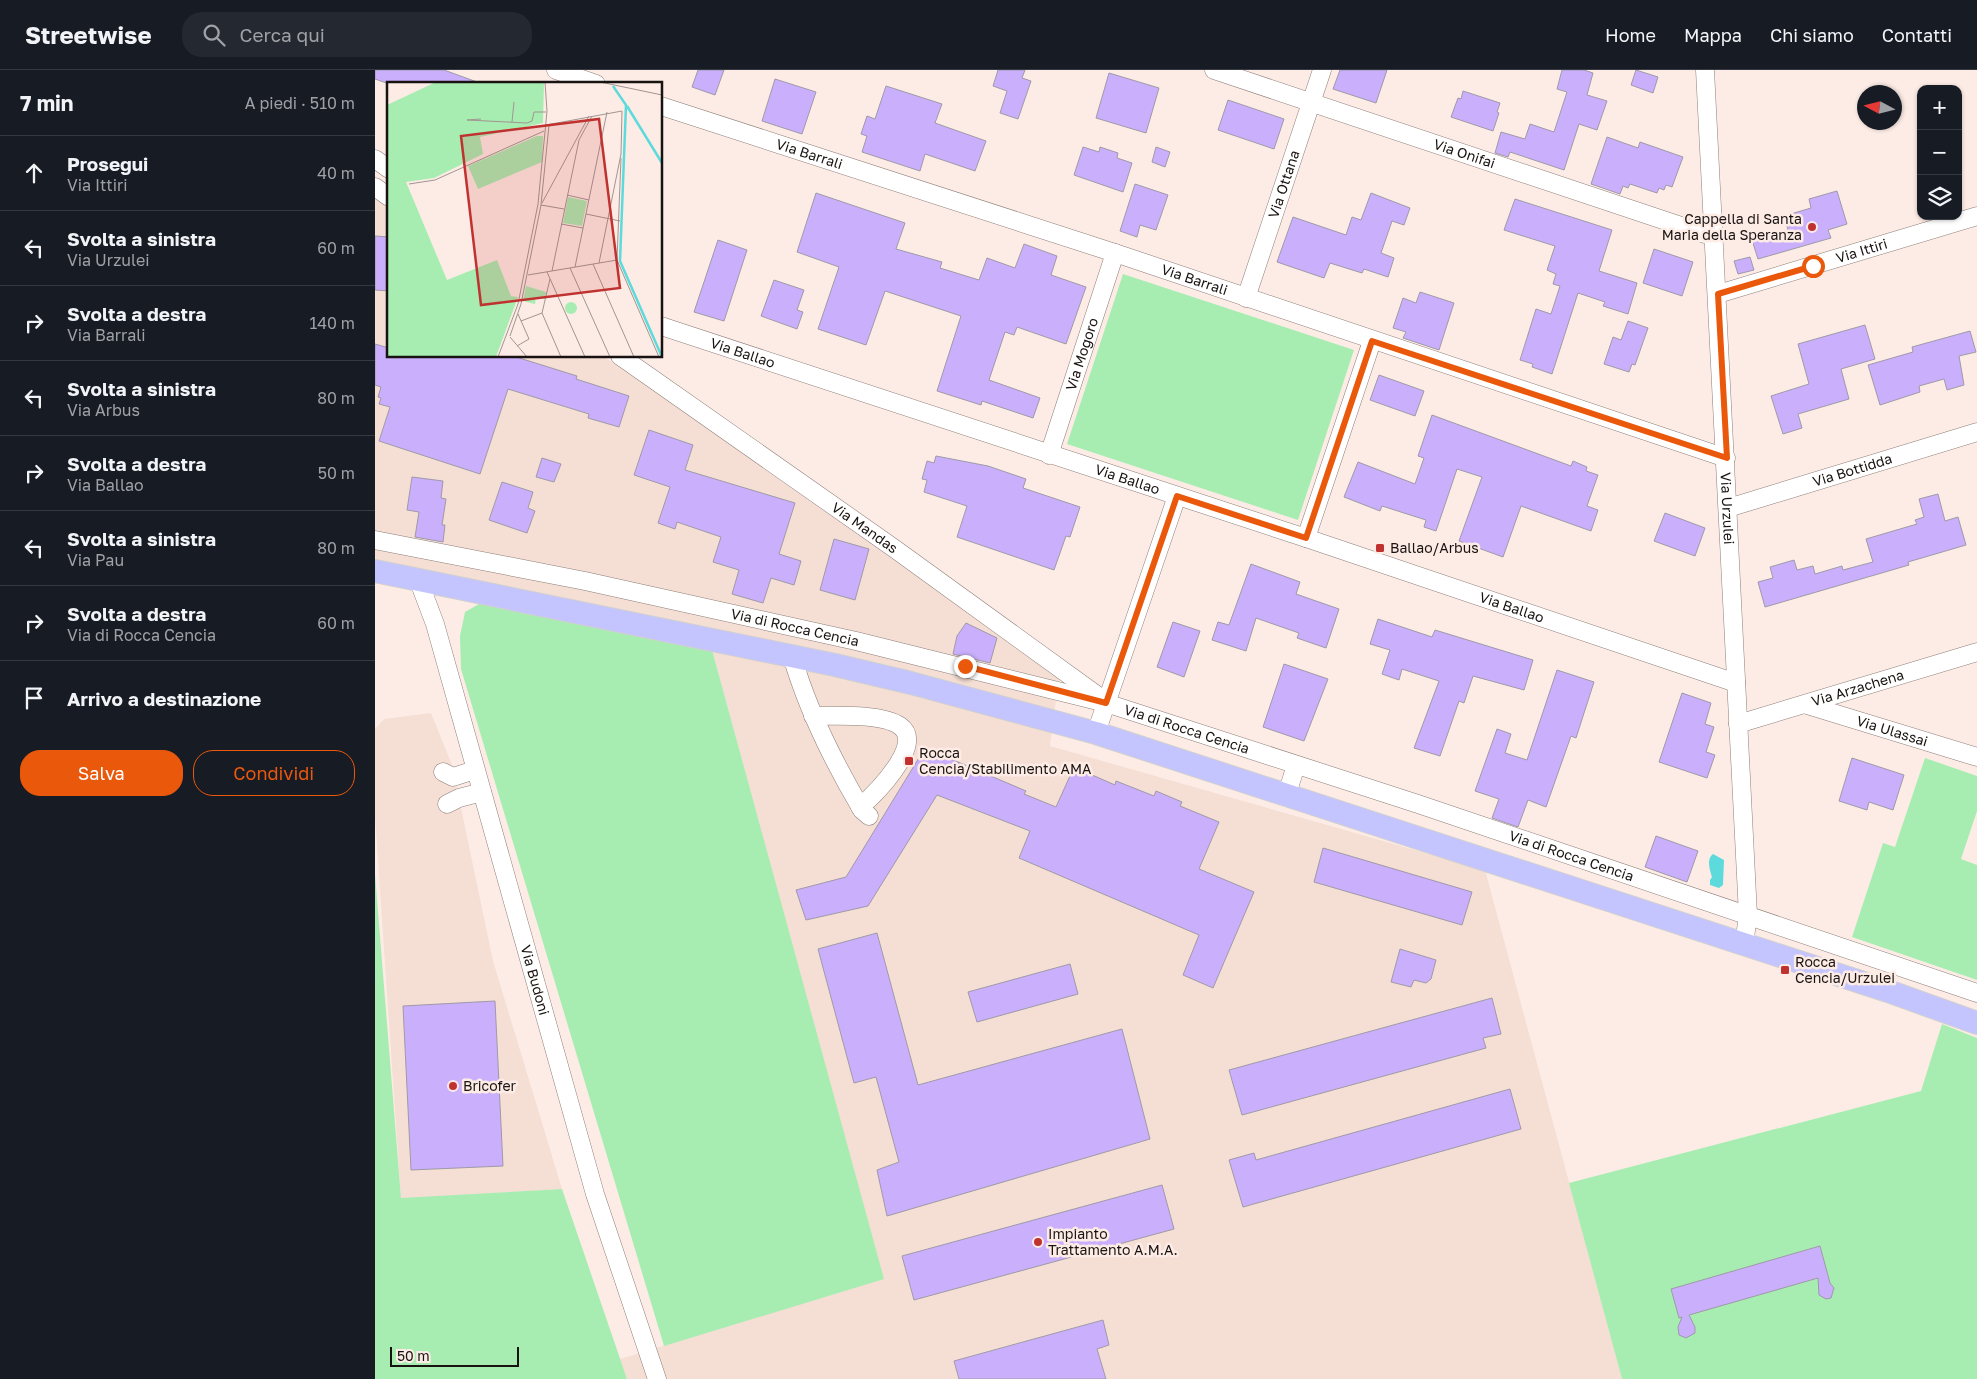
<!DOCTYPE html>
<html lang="it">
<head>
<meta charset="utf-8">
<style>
  body { margin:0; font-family:"Golos Text",sans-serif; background:#242831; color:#f1f3f6 }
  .controls { position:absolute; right:15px; top:15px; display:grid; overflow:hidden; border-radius:10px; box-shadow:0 1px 4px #0004 }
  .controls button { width:45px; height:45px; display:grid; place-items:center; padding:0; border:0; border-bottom:1px solid #363941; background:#171b24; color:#f1f3f6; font:25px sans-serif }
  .compass { position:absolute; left:1482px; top:15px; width:45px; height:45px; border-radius:50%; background:#171b24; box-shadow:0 1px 4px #0004; rotate:277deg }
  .scale { position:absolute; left:15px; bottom:12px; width:129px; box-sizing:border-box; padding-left:5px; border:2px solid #181311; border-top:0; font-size:14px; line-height:18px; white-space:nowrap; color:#181311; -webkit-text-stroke:4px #fdece6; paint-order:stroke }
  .stop { position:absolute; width:15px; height:15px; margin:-11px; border:4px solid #ea580c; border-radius:50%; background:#fff }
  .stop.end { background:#ea580c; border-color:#fff; box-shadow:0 1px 5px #0008 }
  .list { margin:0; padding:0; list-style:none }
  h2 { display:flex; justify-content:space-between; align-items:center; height:65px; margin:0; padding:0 20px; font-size:21px }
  h2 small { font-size:16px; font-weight:400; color:#9ea1a6 }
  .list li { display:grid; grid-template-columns:32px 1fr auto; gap:15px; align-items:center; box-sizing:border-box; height:75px; padding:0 20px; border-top:1px solid #363941 }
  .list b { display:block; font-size:19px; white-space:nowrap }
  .list p { margin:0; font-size:16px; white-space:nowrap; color:#9ea1a6 }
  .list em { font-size:16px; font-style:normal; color:#9ea1a6 }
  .actions { display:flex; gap:10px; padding:15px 20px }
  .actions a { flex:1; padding:11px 0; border:1px solid #ea580c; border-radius:20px; text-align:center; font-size:18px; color:#ea580c }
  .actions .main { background:#ea580c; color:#fff }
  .icon { flex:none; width:28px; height:28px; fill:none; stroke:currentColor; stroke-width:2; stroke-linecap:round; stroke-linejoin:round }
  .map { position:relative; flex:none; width:1602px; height:1309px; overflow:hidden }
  header { display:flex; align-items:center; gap:30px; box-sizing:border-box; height:70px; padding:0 25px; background:#171b24; border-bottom:1px solid #363941 }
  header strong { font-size:24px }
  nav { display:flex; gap:28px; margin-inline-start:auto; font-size:18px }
  .search { width:350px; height:45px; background:#242831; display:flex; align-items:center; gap:12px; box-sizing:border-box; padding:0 18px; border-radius:20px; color:#9ea1a6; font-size:19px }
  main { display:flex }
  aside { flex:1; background:#171b24 }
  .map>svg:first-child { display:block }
</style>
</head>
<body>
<header>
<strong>Streetwise</strong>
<div class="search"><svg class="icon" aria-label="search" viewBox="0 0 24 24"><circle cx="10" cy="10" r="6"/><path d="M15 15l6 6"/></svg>Cerca qui</div>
<nav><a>Home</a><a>Mappa</a><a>Chi siamo</a><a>Contatti</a></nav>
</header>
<main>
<aside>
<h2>7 min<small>A piedi · 510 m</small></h2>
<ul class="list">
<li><svg class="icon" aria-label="ahead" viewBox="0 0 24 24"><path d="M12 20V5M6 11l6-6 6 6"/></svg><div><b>Prosegui</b><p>Via Ittiri</p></div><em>40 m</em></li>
<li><svg class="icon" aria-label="left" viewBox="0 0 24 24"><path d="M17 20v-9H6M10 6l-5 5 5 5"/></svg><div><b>Svolta a sinistra</b><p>Via Urzulei</p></div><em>60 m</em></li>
<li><svg class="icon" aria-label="right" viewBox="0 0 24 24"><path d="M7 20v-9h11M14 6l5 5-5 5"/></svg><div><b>Svolta a destra</b><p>Via Barrali</p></div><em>140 m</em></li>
<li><svg class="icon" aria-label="left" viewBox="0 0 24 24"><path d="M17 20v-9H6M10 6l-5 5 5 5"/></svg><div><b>Svolta a sinistra</b><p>Via Arbus</p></div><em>80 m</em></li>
<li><svg class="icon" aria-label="right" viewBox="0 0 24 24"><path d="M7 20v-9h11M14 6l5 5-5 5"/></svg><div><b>Svolta a destra</b><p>Via Ballao</p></div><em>50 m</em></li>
<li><svg class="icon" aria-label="left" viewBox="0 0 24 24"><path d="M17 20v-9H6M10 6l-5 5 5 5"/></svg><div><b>Svolta a sinistra</b><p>Via Pau</p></div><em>80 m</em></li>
<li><svg class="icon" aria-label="right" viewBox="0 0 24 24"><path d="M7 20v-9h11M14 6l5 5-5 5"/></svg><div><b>Svolta a destra</b><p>Via di Rocca Cencia</p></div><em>60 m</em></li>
<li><svg class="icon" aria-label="arrive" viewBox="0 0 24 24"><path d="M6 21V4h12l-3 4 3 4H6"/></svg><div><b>Arrivo a destinazione</b></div></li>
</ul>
<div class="actions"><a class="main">Salva</a><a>Condividi</a></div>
</aside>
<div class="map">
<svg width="1602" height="1309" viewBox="0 0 1602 1309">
  <rect width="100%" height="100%" fill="#fdece6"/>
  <path fill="#f5ded4" d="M0,127L14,137V286H228L684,606L675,676L1110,800L1247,1309H252L245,1289L508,1209L337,580L3,512L0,484Z
    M56,643L77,695L118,891L187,1119L26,1129L0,746V659L9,649Z"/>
  <path fill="#a7edb1" d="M748,204L979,280L923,450L692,374Z
    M104,534L337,580L509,1209L289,1276L86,599L85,566L90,542Z
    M1550,688L1602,706V741L1586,789L1602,795V910L1477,867L1508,773L1520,777Z
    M0,804L26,1128L187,1119L252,1309H0Z
    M1567,954L1602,968V1309H1247L1194,1113L1546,1021Z"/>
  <path fill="#5ddadc" d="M1338,784L1349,790L1348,815L1344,818L1335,815V810L1337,807C1335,800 1331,789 1338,784Z"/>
  <path fill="#caaffc" stroke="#9e9aa7" d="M0,0H69L102,12L14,14L0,9Z
    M323,0H349L340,25L317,17Z
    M623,0H650L647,8L656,11L643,49L625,43L632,21L618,16Z
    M965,0H1012L1001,33L958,19Z
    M1187,0H1209L1218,3L1212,25L1232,31L1222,60L1204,54L1189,100L1135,82L1133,87L1120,83L1126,62L1150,69L1155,54L1179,62L1192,22L1182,19Z
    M1261,0L1283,7L1278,23L1256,15Z
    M734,3L784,18L771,63L721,48Z
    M400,9L441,22L427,64L387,51Z
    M511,16L567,34L560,53L611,71L600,101L550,84L545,101L487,82L492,66L486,64L492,46L500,49Z
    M1088,21L1125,33L1122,42L1124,43L1118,61L1076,47L1083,28L1086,29Z
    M853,30L909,49L899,79L843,60Z
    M1232,67L1263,78L1265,72L1308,87L1297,117L1291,115L1289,120L1284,118L1282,123L1255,114L1253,118L1248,116L1245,124L1216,114Z
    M708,77L724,82L725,77L743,83L742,88L757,93L748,122L699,105Z
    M781,77L795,82L790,97L777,92Z
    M760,114L793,125L781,160L765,155L762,167L745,161Z
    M1462,121L1472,154L1453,160L1456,168L1383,189L1377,170L1413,160L1409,146L1436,138L1434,129Z
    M441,123L530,153L521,179L567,192L565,198L604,210L612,188L640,198L649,174L682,186L676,205L711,217L691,274L642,257L639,265L630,262L614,310L665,328L658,348L607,331L606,335L562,321L586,246L510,221L491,275L443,259L464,197L422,182Z
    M996,123L1035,138L1029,155L1017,151L1006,183L1019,188L1013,207L989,199L987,203L955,193L949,208L902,192L918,147L971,165L977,147L986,150Z
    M1140,129L1237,160L1224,201L1262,213L1253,244L1228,236L1230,232L1203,223L1177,304L1157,297L1158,294L1145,290L1161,239L1176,244L1185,216L1178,214L1181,204L1172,200L1180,176L1129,160Z
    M0,166L14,167V221L0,220Z
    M343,170L372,180L349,251L319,242Z
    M1279,179L1318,192L1307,226L1268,213Z
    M1375,187L1379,200L1363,204L1359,191Z
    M399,210L429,220L422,240L428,242L422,259L386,246Z
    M1045,222L1079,233L1064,280L1028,268L1031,262L1018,258L1028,228L1041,233Z
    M1253,251L1273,258L1260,295L1257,294L1254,302L1229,294L1238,267L1246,270Z
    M1490,255L1500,289L1466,299L1474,329L1423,344L1427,358L1408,364L1396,326L1434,314L1423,274Z
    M1595,261L1601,282L1584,286L1589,315L1572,320L1569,309L1544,316L1545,322L1505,335L1493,295L1538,282L1537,277Z
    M0,274L14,278V286H138L202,306L201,309L254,326L244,357L213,348L214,344L133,319L105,404L4,371L15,337L4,334L6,328L3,327L6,317L0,315Z
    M1004,305L1049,321L1040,346L995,330Z
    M1057,345L1196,396L1198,391L1212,397L1211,401L1223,405L1212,436L1223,440L1216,461L1146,436L1128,487L1084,471L1107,407L1082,399L1061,461L1049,457L1051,450L1007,436L1005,441L969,427L983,392L1040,414L1049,388L1043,386Z
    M274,360L318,375L310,400L420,433L404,484L426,491L419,515L396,508L388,533L357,524L364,500L338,492L346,467L302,452L300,459L283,453L295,417L259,405Z
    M561,386L613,396L651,409L648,418L705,437L695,467L691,466L679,500L582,467L592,436L549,422L552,410L547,409L552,391L559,393Z
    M167,388L186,394L179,412L161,407Z
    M37,407L68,411L66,428L71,429L67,455H70L68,472L40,467L44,442L32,440Z
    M127,412L158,422L153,438L160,441L152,463L114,450Z
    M1563,424L1570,451L1583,447L1591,475L1533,492L1534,495L1390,537L1383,512L1398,508L1395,497L1419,490L1422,500L1438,496L1440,504L1467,496L1468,500L1498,492L1491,469L1542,454L1540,450L1549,447L1544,429Z
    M1290,443L1330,458L1320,486L1279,471Z
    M459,469L494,479L480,530L445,520Z
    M876,494L925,512L921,524L964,539L951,578L922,568L924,563L881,548L871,581L837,570L843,552L854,555Z
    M1003,549L1057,567L1060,560L1158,590L1149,620L1098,606L1089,633L1084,631L1065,686L1039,678L1064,611L1027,599L1024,610L1007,604L1015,580L995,574Z
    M798,552L825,561L809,607L782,597Z
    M591,553L622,568L615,593L578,584L582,566Z
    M909,594L953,609L929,671L888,657Z
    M1182,600L1219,612L1201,668L1196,666L1171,737L1153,730L1143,757L1117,748L1124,729L1100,721L1122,659L1136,664L1130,683L1152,690Z
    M1307,623L1336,633L1330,654L1339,657L1331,682L1340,685L1332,708L1284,692Z
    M550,678L651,721L649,724L681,737L699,697L740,715L741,711L779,726L781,721L807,732L805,736L844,752L824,799L879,822L838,918L808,905L824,865L644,788L655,761L562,725L493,836L431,850L421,820L471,807Z
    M1477,688L1529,705L1518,740L1494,732L1492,740L1464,731Z
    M1281,766L1323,781L1312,812L1270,797Z
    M948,778L1097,822L1087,855L939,812Z
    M502,863L543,1015L747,959L775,1069L512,1146L502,1100L524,1092L501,1007L479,1013L443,879Z
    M1025,879L1061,890L1056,909L1051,913L1039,910L1036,917L1016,912Z
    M695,894L703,924L602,952L593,922Z
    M1117,928L1126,964L1108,968L1111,978L867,1045L854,1000Z
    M120,931L128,1096L36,1100L28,936Z
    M1135,1019L1146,1059L868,1137L854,1090L879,1083L881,1090Z
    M787,1115L799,1159L539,1230L527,1186Z
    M1445,1176L1455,1213L1459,1218L1456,1228L1451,1229L1444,1225L1443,1208L1314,1245L1320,1257V1263L1311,1268L1304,1265L1303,1257L1307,1247L1304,1248L1296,1219Z
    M728,1250L734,1275L722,1279L731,1309H584L579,1291Z"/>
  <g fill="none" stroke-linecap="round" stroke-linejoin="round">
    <defs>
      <g id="minor">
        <path d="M181,0L221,14"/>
        <path id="s1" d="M839,0L1339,167"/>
        <path id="s2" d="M1330,0L1373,845L1369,875"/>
        <path id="s3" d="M286,36L740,183L1351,388"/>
        <path d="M0,89L14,99"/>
        <path d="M0,117L14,127"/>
        <path id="s4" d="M1343,224L1602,146"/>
        <path id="s5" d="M871,228L947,0"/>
        <path id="s6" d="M286,256L931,468L1361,613"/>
        <path id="s7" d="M245,286L520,479L723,626"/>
        <path id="s8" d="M674,385L740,183"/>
        <path id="s9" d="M1353,438L1602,362"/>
        <path d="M931,468L997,271"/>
        <path id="s10" d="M0,470L210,511L481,571L731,633L1043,734L1602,923"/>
        <path id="s11" d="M43,509L60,554L220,1124L282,1309"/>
        <path d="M417,586C433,641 458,691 487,740L494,746"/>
        <path id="s12" d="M1432,635L1602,687"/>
        <path d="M438,646C460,646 507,643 525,656C551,674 499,725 485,737"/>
        <path id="s13" d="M1363,654L1602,582"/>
        <path d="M721,663L802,426"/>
        <path d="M68,702L78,707L100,700"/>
        <path d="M912,724L921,695"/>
        <path d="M72,734L84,728L107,722"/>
      </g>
      <path id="major" d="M0,501L460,595L536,613L721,663L1513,921L1602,953"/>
    </defs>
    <use href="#minor" stroke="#8d7e78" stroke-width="19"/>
    <use href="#major" stroke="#d1d0cf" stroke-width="24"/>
    <use href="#minor" stroke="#fff" stroke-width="18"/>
    <use href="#major" stroke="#c4c5fe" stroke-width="22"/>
  </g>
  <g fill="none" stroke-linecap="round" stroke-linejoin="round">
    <path stroke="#ea580c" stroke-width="6" d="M590,596L731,633L802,426L931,468L997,271L1352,388L1343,224L1438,196"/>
  </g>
  <g fill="#c0322f" stroke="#fdece6" stroke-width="2">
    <circle cx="1437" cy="157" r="5"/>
    <rect x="1000" y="473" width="10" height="10" rx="2.5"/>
    <rect x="529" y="686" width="10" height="10" rx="2.5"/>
    <rect x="1405" y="895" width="10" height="10" rx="2.5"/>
    <circle cx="78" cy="1016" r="5"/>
    <circle cx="663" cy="1172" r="5"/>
  </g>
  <g text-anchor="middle" stroke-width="5" stroke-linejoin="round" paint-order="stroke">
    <g font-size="14" fill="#181311" stroke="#fdece6">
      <text dy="5" stroke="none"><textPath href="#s1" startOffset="264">Via Onifai</textPath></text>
      <text dy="5" stroke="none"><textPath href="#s3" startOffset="156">Via Barrali</textPath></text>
      <text dy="5" stroke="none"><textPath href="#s5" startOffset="120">Via Ottana</textPath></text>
      <text dy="5" stroke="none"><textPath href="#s4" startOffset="150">Via Ittiri</textPath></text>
      <text dy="5" stroke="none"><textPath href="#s3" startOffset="561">Via Barrali</textPath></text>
      <text dy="5" stroke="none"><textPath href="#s6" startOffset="86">Via Ballao</textPath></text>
      <text dy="5" stroke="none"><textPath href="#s8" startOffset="106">Via Mogoro</textPath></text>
      <text dy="5" stroke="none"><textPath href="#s9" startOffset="130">Via Bottidda</textPath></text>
      <text dy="5" stroke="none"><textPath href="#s6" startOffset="491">Via Ballao</textPath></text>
      <text dy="5" stroke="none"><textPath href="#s2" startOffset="439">Via Urzulei</textPath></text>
      <text dy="5" stroke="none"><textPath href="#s7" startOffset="299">Via Mandas</textPath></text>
      <text dy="5" stroke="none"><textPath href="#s6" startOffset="896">Via Ballao</textPath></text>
      <text dy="5" stroke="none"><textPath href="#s10" startOffset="429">Via di Rocca Cencia</textPath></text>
      <text dy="5" stroke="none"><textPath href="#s13" startOffset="125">Via Arzachena</textPath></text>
      <text dy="5" stroke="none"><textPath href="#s10" startOffset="834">Via di Rocca Cencia</textPath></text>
      <text dy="5" stroke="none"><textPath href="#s12" startOffset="89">Via Ulassai</textPath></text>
      <text dy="5" stroke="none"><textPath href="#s10" startOffset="1239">Via di Rocca Cencia</textPath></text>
      <text dy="5" stroke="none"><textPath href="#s11" startOffset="418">Via Budoni</textPath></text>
    </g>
    <g font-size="14" fill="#181311" stroke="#fdece6" text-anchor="start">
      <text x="1427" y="154" text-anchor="end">Cappella di Santa<tspan x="1427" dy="16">Maria della Speranza</tspan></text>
      <text x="1015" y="483">Ballao/Arbus</text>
      <text x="544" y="688">Rocca<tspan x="544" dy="16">Cencia/Stabilimento AMA</tspan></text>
      <text x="1420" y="897">Rocca<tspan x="1420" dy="16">Cencia/Urzulei</tspan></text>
      <text x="88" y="1021">Bricofer</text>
      <text x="673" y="1169">Impianto<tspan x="673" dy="16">Trattamento A.M.A.</tspan></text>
    </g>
  </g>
  <g transform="translate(12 12)">
    <rect width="275" height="275" fill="#fdece6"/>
    <path d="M49,0H157L156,41L93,55L96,72L47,96L19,100L60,198L110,178L124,214L131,215L109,275H0V23ZM150,54H156L155,80L91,107L81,84ZM181,115L200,119L195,144L176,141ZM139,204L159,210L158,217L149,215L148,222L136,219ZM178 226a6 6 0 1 1 12 0a6 6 0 1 1-12 0Z" fill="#a7edb1"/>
    <path fill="none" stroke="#5ddadc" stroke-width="2.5" d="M226,4L239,23L233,179L275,275M240,24L275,81"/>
    <path fill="none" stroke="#a19591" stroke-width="1" d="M213,0L275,13M94,37L80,38L140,41L145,39L147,30H159M125,40L127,20M159,43L235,29L234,72L212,181M234,76L230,178L272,275M22,102L48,98L157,49M180,113L202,118M155,121L202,34M154,123L177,127M199,132L233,139M174,142L196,146M206,182L247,275M188,185L220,30M183,186L223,275M165,189L192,58L205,34M160,190L198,275M141,193L230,178M163,197L155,231L174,275M134,239L155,231M123,254L134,222L154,123L162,43M123,255L140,275M130,264L142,257L131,232M111,275L131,222L151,122L160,29L158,0"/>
    <path fill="#c0322f" fill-opacity="0.15" stroke="#c0322f" stroke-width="2.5" d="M212,37L233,206L94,223L74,54Z"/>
    <rect width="275" height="275" fill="none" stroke="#181311" stroke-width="2.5"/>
  </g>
</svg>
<div class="controls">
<button>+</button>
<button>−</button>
<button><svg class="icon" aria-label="layers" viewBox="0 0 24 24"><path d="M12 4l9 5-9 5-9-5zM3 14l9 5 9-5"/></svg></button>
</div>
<svg class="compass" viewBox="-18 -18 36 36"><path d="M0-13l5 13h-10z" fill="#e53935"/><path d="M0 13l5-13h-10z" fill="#9ea1a6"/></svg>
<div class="scale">50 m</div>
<div class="stop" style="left:1438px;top:196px"></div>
<div class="stop end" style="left:590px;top:596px"></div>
</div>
</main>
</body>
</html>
